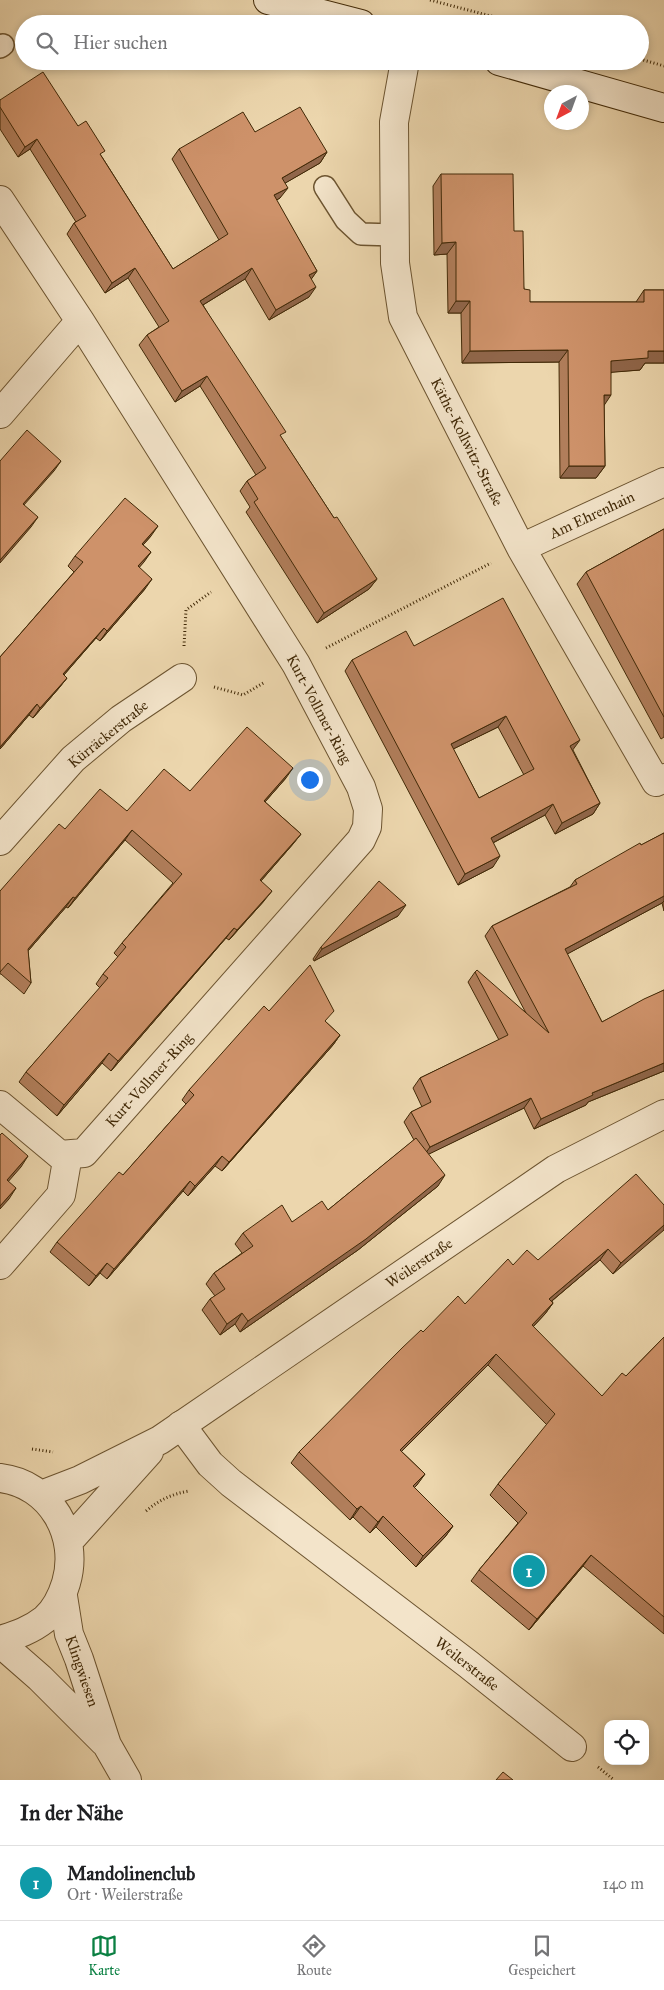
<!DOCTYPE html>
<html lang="de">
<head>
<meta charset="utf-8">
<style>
  body { margin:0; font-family:"IM FELL Great Primer",serif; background:#f6f6f6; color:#202124 }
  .controls { position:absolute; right:15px; bottom:15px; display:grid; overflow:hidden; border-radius:10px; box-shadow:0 2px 8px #0003 }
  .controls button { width:45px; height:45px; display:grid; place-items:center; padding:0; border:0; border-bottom:1px solid #e0e0e0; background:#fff; color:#202124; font:25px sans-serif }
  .compass { position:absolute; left:544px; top:85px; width:45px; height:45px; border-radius:50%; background:#fff; box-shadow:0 2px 8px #0003; rotate:221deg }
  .you { position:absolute; left:309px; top:779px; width:18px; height:18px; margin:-12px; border:4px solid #fff; border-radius:50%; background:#1a73e8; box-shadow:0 0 0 8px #1a73e833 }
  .badge { display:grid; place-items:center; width:32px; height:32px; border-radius:50%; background:#0b8043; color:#fff; font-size:16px; font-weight:700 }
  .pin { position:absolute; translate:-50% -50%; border:2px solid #fff; box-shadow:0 1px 5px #0006 }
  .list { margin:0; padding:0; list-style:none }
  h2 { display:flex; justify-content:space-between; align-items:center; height:65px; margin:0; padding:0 20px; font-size:21px }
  h2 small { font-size:16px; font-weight:400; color:#757577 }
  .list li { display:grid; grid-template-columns:32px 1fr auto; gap:15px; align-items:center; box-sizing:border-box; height:75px; padding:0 20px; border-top:1px solid #e0e0e0 }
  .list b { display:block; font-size:19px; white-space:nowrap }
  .list p { margin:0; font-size:16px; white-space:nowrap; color:#757577 }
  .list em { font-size:16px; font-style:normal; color:#757577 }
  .icon { flex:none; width:28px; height:28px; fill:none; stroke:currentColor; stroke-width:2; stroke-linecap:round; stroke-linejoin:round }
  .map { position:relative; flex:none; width:664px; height:1780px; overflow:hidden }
  .search { position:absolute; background:#fff; box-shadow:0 2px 8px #0003; left:15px; right:15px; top:15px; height:55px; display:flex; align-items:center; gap:12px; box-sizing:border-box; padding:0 18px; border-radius:28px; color:#757577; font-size:19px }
  .sheet { height:140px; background:#fff }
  nav { display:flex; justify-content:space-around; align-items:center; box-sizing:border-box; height:70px; border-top:1px solid #e0e0e0; background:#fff; font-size:14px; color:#757577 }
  nav a { display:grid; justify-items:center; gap:2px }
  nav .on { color:#0b8043 }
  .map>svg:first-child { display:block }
</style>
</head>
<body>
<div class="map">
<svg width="664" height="1780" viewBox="0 0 664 1780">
  <rect width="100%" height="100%" fill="#ecd6ad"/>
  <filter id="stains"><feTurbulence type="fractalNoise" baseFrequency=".004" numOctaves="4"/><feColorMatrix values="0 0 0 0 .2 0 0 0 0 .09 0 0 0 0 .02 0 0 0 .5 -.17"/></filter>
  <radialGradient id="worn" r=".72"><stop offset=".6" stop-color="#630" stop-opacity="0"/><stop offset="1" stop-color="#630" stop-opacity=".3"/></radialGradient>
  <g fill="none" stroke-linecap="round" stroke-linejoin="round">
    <defs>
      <path id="service" d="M0,47L3,45
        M325,187L346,220L361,234L395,235"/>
      <path id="minor" d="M405,61L394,122L395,263L403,317L521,548L656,782L664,778
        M0,200L80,321
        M0,414L80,321L296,664L361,787L368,809L367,827L361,840L84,1153L60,1155L0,1105
        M521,548L664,482
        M0,841L73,759L121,719L182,678
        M0,1265L61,1195L68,1155
        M181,1425L210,1464L231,1483L468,1664L572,1747
        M63,1596L69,1634L79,1659L107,1745L127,1780
        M0,1643L40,1678L104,1742"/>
      <path id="tertiary" d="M0,1478C51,1484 80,1536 66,1583C62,1596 55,1610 45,1619C31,1630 17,1635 0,1640
        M41,1495L80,1480L160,1440L556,1169L664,1114
        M69,1541L149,1452"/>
      <path id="secondary" d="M268,0L361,24
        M499,61L664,108"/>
    </defs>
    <use href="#service" stroke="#6c5430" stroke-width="24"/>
    <use href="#minor" stroke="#6c5430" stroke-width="30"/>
    <use href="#tertiary" stroke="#6c5430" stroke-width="30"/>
    <use href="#secondary" stroke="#412907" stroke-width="30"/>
    <path stroke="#412907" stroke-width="3" stroke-dasharray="1 2.5" stroke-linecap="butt" d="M430,0L521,24
      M640,59L664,66
      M184,646L186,610L211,592
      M326,648L491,563
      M214,687L243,695L265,682
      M32,1449L53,1452
      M146,1511C159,1500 172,1494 189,1491
      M598,1767L614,1780"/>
    <use href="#service" stroke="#f3e4ca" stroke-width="21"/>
    <use href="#minor" stroke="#f3e4ca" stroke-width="28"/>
    <use href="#tertiary" stroke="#f3e4ca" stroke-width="28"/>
    <use href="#secondary" stroke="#f3e4ca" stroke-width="28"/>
  </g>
  <path fill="#b17e5b" stroke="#412907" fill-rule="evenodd" d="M0,100L78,126L102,157L173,269L219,240L172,159L179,149L255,132L327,152L320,163L285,183L280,198L276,200L317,271L311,279L309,297L269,320L245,279L203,305L281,437L334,518L377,579L369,589L317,623L246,512L250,507L240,491L247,481L256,475L200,386L175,402L139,345L147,335L159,327L128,278L105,293L67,234L74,223L76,222L30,149L18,157L0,129Z
    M441,174L514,231L524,289L530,302H636L644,290H664V363H645L640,370L611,372L604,405L605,466L596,478H560L559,362L462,363L461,313H448L447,254L434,255L433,186Z
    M664,529V737L661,739L577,584L586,572Z
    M151,536L143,545L151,552L139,567L145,589L100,641L96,638L64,675L67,678L59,688L33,718L29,715L0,749V657L74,572L68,566L75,556Z
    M414,646L573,750L600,803L593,814L555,834L545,815L493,843V867L458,885L345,671L352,660ZM498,727L524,775L479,798L453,749Z
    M286,778L265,802L301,834L293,844L261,881L264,901L229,940L226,938L111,1071L102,1063L57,1116L19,1082L26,1072L100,988L96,984L103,974L118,957L114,953L122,943L173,883L125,840L68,908L66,907L28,951L31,983L24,994L1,974H0V891L65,829L127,811L190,791Z
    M664,833V911L662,903L567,954L602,1022L664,990V1071L588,1102L586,1105L534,1129L524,1108L428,1154L438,1186L358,1250L240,1332L235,1324L220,1335L202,1310L210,1299L215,1296L206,1284L214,1273L242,1253L235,1244L243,1233L292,1222L328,1210L414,1140L404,1122L411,1112L422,1107L413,1088L420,1078L499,1040L468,982L475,972L526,1013L485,936L492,926L570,887L575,880Z
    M398,916L314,961L313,959L321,947Z
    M269,1011L326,1022L340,1035L333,1045L222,1171L215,1166L188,1196L183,1191L107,1279L100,1273L89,1286L50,1252L57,1242L123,1175L186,1104L182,1100L189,1090Z
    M664,1205L613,1274L600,1260L552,1301L553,1303L545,1314L533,1327L602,1396L626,1376L664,1337V1634L583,1566L529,1630L471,1581L479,1570L518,1523L490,1495L498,1484L547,1425L488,1365L401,1451L425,1474L414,1488L453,1526L445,1537L416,1567L376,1527L370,1533L353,1517L350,1520L291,1463L299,1452L423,1332L465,1304L513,1265L538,1260Z"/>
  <path fill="#90664a" stroke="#412907" d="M37,139L30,149L18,157L25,147Z
    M327,152L320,163L275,189L282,178Z
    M288,188L280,198L267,206L274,195Z
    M456,242L447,254L434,255L442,243Z
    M135,268L128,278L105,293L112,283Z
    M252,268L245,279L193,311L200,301Z
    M317,271L310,281L309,275Z
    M316,287L309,297L269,320L276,310Z
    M456,301H470L461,313H448Z
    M568,350L559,362L462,363L470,351Z
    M648,351H664V363H645L640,370L603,373L611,361Z
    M207,376L200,386L175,402L182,391Z
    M604,395H611L603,407Z
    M61,461L54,471L16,514L23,504Z
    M569,466H605L596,478H560Z
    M38,517L31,527L0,563V560Z
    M158,526L151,536L135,554L142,544Z
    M151,552L144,562L131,577L138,566Z
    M152,579L145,589L100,641L107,631Z
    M377,579L369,589L317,623L324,613Z
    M104,628L96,638L55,685L63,674Z
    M67,678L59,688L33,718L40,708Z
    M37,704L29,715L0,749V747Z
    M506,716L498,727L443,754L451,744Z
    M580,740L572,751L570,746Z
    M293,768L286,778L256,812L264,801Z
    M600,803L593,814L555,834L562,823Z
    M553,804L545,815L483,848L491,838Z
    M132,830L125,840L68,908L75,898Z
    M301,834L293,844L253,890L260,880Z
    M500,856L493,867L458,885L465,874Z
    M272,891L264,901L229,940L237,930Z
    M664,896V901L662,903L558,959L565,949Z
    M73,897L66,907L21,959L28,949Z
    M406,905L398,916L314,961L322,949Z
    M234,928L226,938L111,1071L118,1061Z
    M340,1035L333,1045L222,1171L229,1162Z
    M109,1053L102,1063L57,1116L64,1105Z
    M664,1063V1071L588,1102L586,1105L534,1129L541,1119L592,1093Z
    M531,1098L524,1108L423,1157L430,1147Z
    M28,1156L21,1167L0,1191L7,1180Z
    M222,1156L215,1166L188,1196L195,1186Z
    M445,1175L438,1186L358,1250L240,1332L248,1321Z
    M190,1181L183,1191L107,1279L114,1269Z
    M16,1188L9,1199L0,1209V1206Z
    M664,1225V1230L613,1274L621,1263Z
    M608,1249L600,1260L541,1310L549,1299Z
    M107,1263L100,1273L89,1286L96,1276Z
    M553,1303L545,1314L524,1336L532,1325Z
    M242,1313L235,1324L220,1335L227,1324Z
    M496,1354L488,1365L392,1461L400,1450Z
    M425,1474L417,1485L405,1497L413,1486Z
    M361,1506L353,1517L350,1520L357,1509Z
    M383,1516L376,1527L370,1533L378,1522Z
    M453,1526L445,1537L416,1567L423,1556Z
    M591,1555L583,1566L529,1630L537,1619Z"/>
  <path fill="#ce926a" stroke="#412907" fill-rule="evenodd" d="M43,72L78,126L86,121L105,151L100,154L173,269L228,234L179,149L243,112L255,132L300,107L327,152L282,178L288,188L274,195L317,271L309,275L316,287L276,310L252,268L200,301L286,432L280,435L334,518L337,517L377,579L324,613L254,502L258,499L247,481L266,468L207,376L182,391L147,335L169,321L135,268L112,283L74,223L86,216L37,139L25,147L0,107V100Z
    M441,174H513L514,231H523L524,289L530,290V302H644V290H664V351H648V358L611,361V395H604L605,466H569L568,350L470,351V301H456V242L442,243Z
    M27,430L61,461L23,504L38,517L0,560V461Z
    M125,498L158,526L142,544L151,552L138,566L152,579L107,631L104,628L63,674L67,678L40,708L37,704L0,747V657L83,562L75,556Z
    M664,529V717L586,572Z
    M503,598L580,740L570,746L600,803L562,823L553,804L491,838L500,856L465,874L352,660L406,631L414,646ZM506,716L534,769L479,798L451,744Z
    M247,727L293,768L264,801L301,834L260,880L272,891L237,930L234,928L118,1061L109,1053L64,1105L26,1072L108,978L103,974L126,947L122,943L182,874L132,830L75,898L73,897L28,949L31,983L8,963L0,972V891L59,824L65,829L100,789L127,811L164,769L190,791Z
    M664,833V896L565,949L602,1022L644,999L664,990V1063L592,1093L593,1095L541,1119L531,1098L430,1147L411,1112L431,1102L420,1078L508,1035L475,972L477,970L549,1033L492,926L577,884L575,880L640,843L641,845Z
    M379,881L406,905L322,949L321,947Z
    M310,965L334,1011L325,1021L340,1035L229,1162L222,1156L195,1186L190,1181L114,1269L107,1263L96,1276L57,1242L119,1172L123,1175L194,1095L189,1090L264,1006L269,1011Z
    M2,1133L28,1156L7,1180L16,1188L0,1206V1135Z
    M416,1138L445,1175L366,1239L248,1321L242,1313L227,1324L210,1299L225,1289L214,1273L253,1246L243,1233L282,1205L292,1222L322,1201L328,1210Z
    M636,1174L664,1205V1225L621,1263L608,1249L549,1299L553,1303L532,1325L602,1396L622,1373L626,1376L664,1337V1617L591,1555L537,1619L479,1570L527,1513L498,1484L555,1414L496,1354L400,1450L425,1474L413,1486L453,1526L423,1556L383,1516L378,1522L361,1506L357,1509L299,1452L402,1348L421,1330L423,1332L458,1296L465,1304L508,1259L513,1265L527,1250L538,1260Z
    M503,1772L513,1780H496Z"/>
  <g text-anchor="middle" stroke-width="4.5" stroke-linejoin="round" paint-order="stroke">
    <g font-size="15" fill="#412907" stroke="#f3e4ca">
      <text transform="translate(467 442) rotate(63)" y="5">Käthe-Kollwitz-Straße</text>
      <text transform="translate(592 515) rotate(-25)" y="5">Am Ehrenhain</text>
      <text transform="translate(319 709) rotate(62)" y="5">Kurt-Vollmer-Ring</text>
      <text transform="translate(108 734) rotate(-39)" y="5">Kürräckerstraße</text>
      <text transform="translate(149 1080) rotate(-48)" y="5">Kurt-Vollmer-Ring</text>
      <text transform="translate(419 1263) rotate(-34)" y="5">Weilerstraße</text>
      <text transform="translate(467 1664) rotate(38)" y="5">Weilerstraße</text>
      <text transform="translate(82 1671) rotate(71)" y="5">Klingwiesen</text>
    </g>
  </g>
  <rect width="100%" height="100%" filter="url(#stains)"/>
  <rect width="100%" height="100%" fill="url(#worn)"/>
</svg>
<div class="controls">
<button><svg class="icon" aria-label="locate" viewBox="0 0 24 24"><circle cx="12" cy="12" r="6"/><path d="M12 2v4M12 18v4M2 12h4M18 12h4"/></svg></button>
</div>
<svg class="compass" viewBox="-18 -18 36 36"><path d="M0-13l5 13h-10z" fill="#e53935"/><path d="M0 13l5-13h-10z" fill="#757577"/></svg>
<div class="you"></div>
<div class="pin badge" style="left:529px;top:1571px;background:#0f9aa8">1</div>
<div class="search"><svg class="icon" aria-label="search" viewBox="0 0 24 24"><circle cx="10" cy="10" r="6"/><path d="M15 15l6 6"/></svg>Hier suchen</div>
</div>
<section class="sheet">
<h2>In der Nähe<small></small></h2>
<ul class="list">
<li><span class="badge" style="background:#0f9aa8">1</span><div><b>Mandolinenclub</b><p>Ort · Weilerstraße</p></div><em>140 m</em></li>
</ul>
</section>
<nav>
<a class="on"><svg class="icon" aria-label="map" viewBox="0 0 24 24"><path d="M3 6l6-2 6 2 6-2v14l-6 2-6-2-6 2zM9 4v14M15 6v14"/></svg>Karte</a>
<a><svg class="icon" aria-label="directions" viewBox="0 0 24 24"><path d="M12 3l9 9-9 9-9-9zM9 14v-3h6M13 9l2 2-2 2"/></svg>Route</a>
<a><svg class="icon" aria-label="saved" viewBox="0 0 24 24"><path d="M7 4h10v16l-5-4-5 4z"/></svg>Gespeichert</a>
</nav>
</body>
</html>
